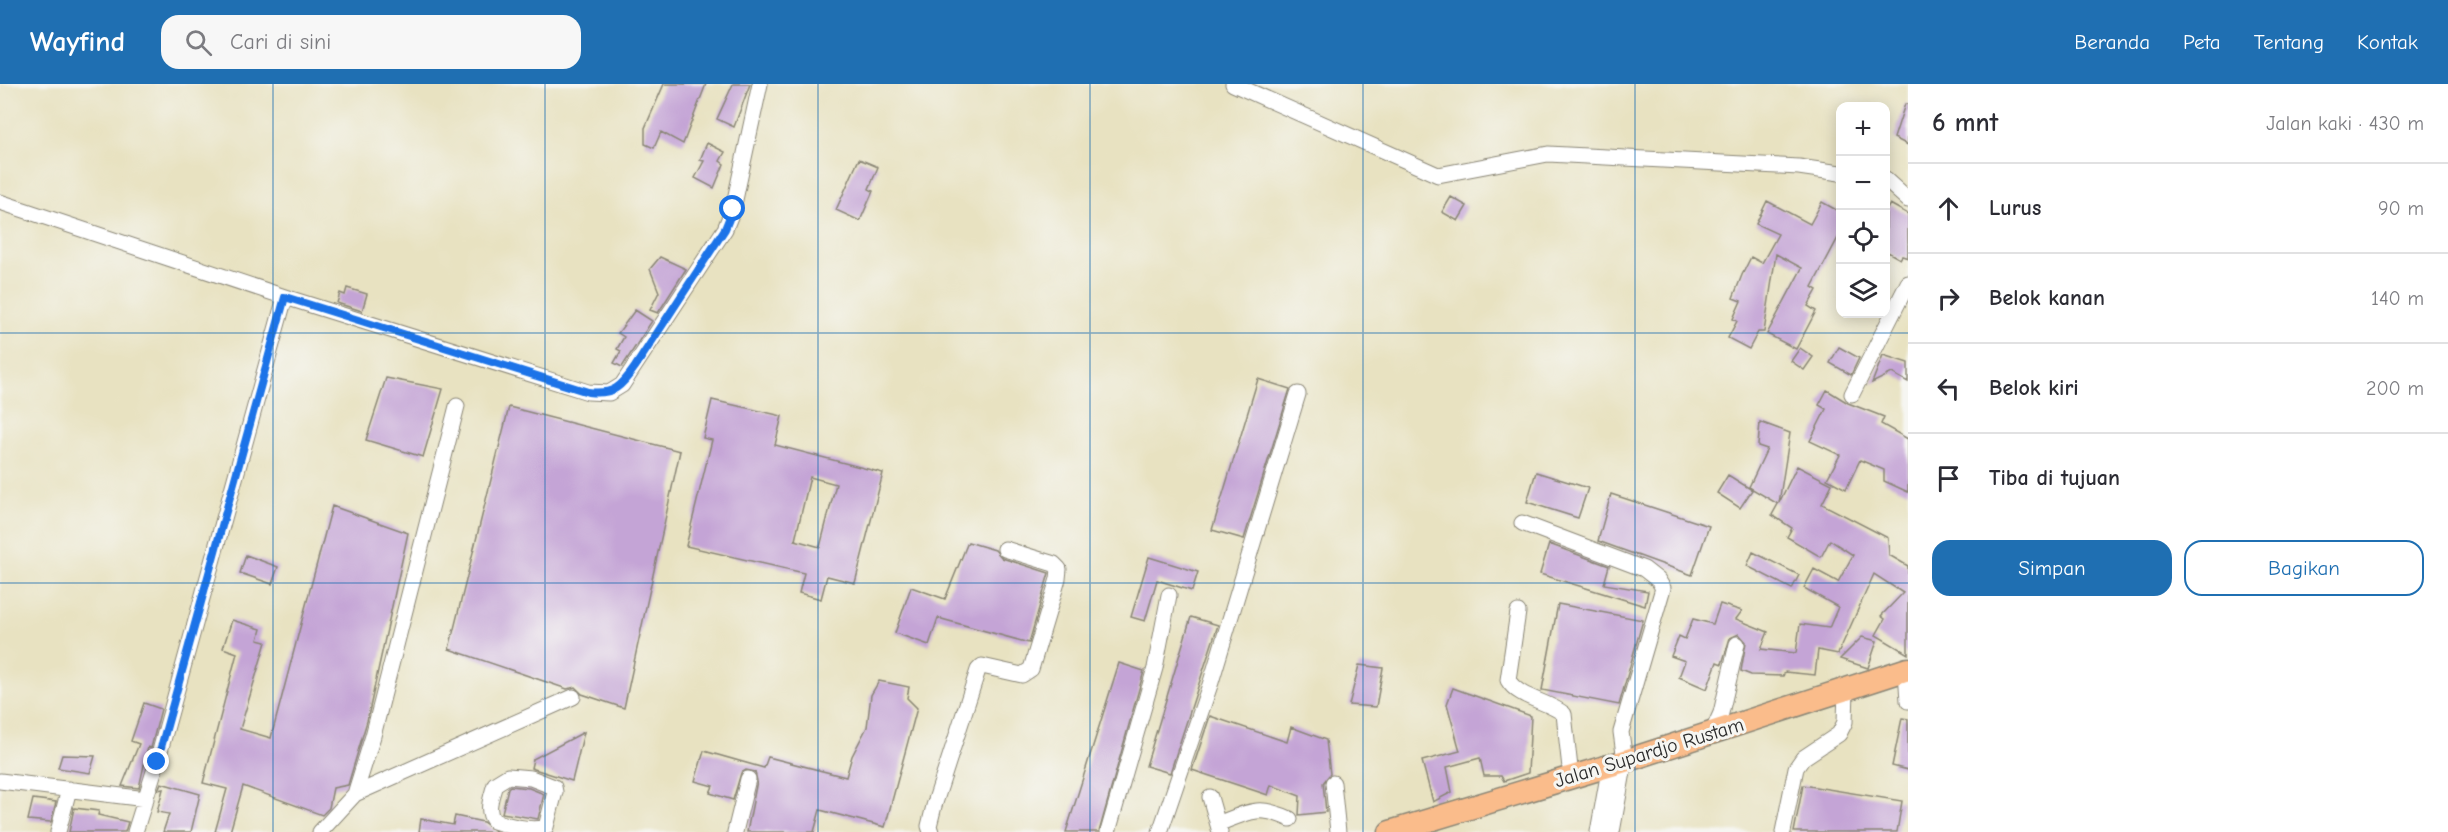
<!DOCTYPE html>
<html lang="id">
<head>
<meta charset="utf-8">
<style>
  body { margin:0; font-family:"Comic Neue",sans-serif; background:#f7f7f7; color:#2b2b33 }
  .controls { position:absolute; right:18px; top:18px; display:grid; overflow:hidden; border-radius:12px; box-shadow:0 3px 15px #0003 }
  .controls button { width:54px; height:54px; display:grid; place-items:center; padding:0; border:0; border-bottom:2px solid #e1e1e2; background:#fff; color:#2b2b33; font:30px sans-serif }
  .stop { position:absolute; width:18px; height:18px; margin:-14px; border:4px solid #1a73e8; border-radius:50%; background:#fff }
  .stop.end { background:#1a73e8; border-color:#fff; box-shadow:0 2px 6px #0008 }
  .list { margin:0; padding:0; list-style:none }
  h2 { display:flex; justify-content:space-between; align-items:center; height:78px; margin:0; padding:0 24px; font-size:26px }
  h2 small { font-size:20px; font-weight:400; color:#7c7c81 }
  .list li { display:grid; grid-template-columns:39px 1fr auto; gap:18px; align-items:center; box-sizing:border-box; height:90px; padding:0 24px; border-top:2px solid #e1e1e2 }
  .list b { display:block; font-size:22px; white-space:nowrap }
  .list em { font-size:20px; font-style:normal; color:#7c7c81 }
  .actions { display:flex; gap:12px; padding:18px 24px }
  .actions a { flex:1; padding:14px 0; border:2px solid #1f6fb2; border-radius:18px; text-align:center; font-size:21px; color:#1f6fb2 }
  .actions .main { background:#1f6fb2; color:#fff }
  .icon { flex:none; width:33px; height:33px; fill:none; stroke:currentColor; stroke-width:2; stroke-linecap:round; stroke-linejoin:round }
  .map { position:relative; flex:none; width:1908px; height:748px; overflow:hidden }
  header { display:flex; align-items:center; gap:36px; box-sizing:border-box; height:84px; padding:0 30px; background:#1f6fb2; color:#fff }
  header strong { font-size:28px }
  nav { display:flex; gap:33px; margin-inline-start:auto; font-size:21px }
  .search { width:420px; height:54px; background:#f7f7f7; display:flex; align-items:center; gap:15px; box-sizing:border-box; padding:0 21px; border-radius:18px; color:#7c7c81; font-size:22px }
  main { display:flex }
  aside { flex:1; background:#fff }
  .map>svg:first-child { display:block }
</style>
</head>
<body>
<header>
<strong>Wayfind</strong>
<div class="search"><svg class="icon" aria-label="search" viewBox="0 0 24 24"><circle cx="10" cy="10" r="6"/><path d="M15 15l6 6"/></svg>Cari di sini</div>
<nav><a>Beranda</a><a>Peta</a><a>Tentang</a><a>Kontak</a></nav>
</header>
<main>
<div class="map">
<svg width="1908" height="748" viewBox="0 0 1908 748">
  <rect width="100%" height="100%" fill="#f6f6f2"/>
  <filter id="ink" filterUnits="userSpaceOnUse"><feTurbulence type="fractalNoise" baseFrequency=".0167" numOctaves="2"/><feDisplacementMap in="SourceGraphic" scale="12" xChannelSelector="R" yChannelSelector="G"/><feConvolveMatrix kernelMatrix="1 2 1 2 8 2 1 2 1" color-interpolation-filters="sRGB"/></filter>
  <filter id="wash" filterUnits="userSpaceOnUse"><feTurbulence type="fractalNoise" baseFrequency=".008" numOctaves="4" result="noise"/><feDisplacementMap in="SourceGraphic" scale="24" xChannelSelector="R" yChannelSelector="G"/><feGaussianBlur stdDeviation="1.35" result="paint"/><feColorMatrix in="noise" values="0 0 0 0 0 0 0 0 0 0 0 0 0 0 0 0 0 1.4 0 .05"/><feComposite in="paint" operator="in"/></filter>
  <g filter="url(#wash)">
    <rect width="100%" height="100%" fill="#e8e2c1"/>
    <g id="blocks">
      <path fill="#c4a4d6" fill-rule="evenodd" d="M664,0H706L683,60L661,48L654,64L645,60V44Z
        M733,0H750L734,43L717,35Z
        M1905,20H1908V61L1894,54Z
        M707,59L725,68L720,77L724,80L714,104L695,94L704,77L700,76Z
        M859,75L878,83L869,105L873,107L860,137L836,126Z
        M1451,113L1467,122L1458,137L1442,128Z
        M1767,117L1810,140L1822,118L1840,128V150L1812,203L1817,206L1808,222L1816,227L1796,265L1767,250L1802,184L1776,170L1764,248H1758L1749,265L1728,254L1737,237L1733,235L1741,217L1733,214L1742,191L1751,173L1762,179L1778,150L1756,140Z
        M1890,120L1908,130V174L1902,172L1900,175L1886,167V127Z
        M660,173L686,185L658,229L650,226L659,208L650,185Z
        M347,204L367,210L362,227L337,219L340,209L345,211Z
        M635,226L652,237L622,283L614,279L621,267L617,265L624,253L618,249Z
        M1839,263L1859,274L1851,291L1830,279Z
        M1800,264L1813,273L1804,286L1791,277Z
        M1883,271L1908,279V298L1892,289L1872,299Z
        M386,294L443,305L423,373L366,356Z
        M1258,295L1290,305L1244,455L1212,446Z
        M1827,306L1848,319L1884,333L1881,340L1908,355V408L1884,397V386L1860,376L1846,405L1827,395L1840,371L1810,357L1826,325L1819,321Z
        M712,316L782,332L775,361L883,389L855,499L827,492L821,515L799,509L804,489L686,462L712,356L703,354ZM810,393L836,400L820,463L795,456Z
        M509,323L680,367L624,624L582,610L575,603L567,605L449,565Z
        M1760,338L1790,349L1779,419L1797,382L1832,400L1822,420L1888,454L1889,471L1908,482V570L1876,551L1885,535L1881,532L1903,509L1874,490L1838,570L1818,566L1815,591L1785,588L1783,592L1751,591L1741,587L1746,558L1739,550L1730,554L1722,580L1717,578L1707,605L1679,593L1685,577L1671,572L1679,552L1685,555L1693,535L1713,540L1720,520L1742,527L1736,535L1768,548L1761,565L1796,569L1800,540L1829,544L1838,523L1804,504L1814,485L1838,498L1853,471L1830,456L1821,473L1787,453L1792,444L1772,431L1778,420L1749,403L1767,365L1758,362Z
        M1536,388L1588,404L1578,434L1527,418Z
        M1728,391L1752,406L1740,424L1717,409Z
        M1611,410L1709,442L1692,491L1598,457Z
        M332,422L408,449L367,637L348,701L333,704L329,724L322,731L243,702L230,748H215L227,705L203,699L237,569L223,564L232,536L261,545L258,556L266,558L240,645L271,654Z
        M968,458L995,466L1002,474L1049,489L1029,559L938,534L929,561L895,549L911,503L945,515Z
        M1549,460L1609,482L1604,500L1648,507L1645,522L1540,490Z
        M1753,468L1799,491L1792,505L1747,482Z
        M246,471L278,483L272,500L240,489Z
        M1149,473L1198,488L1192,507L1157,496L1145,537L1131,533Z
        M1558,520L1643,536L1619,621L1542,606Z
        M1191,533L1218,541L1170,689L1146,682Z
        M1862,553L1877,557L1868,584L1840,575Z
        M1119,579L1144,587L1099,748H1066Z
        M1359,581L1383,584L1376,623L1349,621Z
        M879,597L909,603L907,614L917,624L885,743L820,726L814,748H747L757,697L755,688L746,686L741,689L733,716L710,709L713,702L695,697L704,667L764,684L768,673L846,693L852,672L867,643L871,611Z
        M1453,604L1531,632L1528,689L1504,697L1501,692H1484L1480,674L1447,683L1452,708L1433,718L1422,677L1460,667L1447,620Z
        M144,619L161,625L151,664L148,663L139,704L122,702L139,660L131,657Z
        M1210,632L1287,658L1291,643L1326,656L1330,690L1323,699L1326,728L1299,731L1300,712L1271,701L1268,711L1192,686Z
        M1902,634L1908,635V686L1892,682Z
        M584,648L572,697L531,684L533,675Z
        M62,671L95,672L90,689L58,684Z
        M161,699L200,710L191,748H163L169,730L157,728L163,705L158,706Z
        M1803,701L1902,717L1897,748H1794Z
        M510,702L529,704L544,710L538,735L502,729L508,704Z
        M33,715L56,718L51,738L28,736Z
        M74,724L99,727L98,731L128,738L125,748H69Z
        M455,732L483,738L497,748H419L421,735L453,741Z"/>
    </g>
  </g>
  <g filter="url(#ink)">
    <use href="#blocks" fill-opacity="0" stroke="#8a8676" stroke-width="1.5"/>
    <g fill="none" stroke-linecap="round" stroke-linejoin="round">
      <defs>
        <path id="minor" d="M1233,0L1438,91L1548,70L1799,83L1840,89
          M1886,96L1908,116
          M0,118L285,213L588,308L609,309L622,301L725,145L733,125L760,0
          M1852,310L1908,199
          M1522,439L1644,485L1658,496L1663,504L1621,648L1625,677L1612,748
          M1518,528L1508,596C1518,614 1548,617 1564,630L1571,693
          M1906,586L1908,617
          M1712,649L1721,629L1737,560
          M508,692L531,694L554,703L555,708L546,743C531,748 510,742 494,737C485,726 492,712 495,700Z
          M0,697L146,715
          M1333,699L1338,748
          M355,710L573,613
          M1210,713L1220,748
          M1218,740C1248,728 1258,720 1290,735
          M58,748L69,705
          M135,748L157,678L285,213
          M320,748L355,710L373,652L457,322
          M735,748L748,695
          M931,748L929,742L934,722L978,586L982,582L1022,591L1031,585L1058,495L1059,485L1054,480L1005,465
          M1108,748L1155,584L1169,511
          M1160,748L1211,598L1298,310
          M1598,748L1610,681
          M1783,748L1796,684L1803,674L1839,650L1845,638L1846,605"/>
        <path id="highway" d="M1390,748L1625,677L1908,585"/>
      </defs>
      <use href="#minor" stroke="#8a8676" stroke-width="17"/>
      <use href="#highway" stroke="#8a8676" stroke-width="25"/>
      <use href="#minor" stroke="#fff" stroke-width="15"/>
      <use href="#highway" stroke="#fabc8b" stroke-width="22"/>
    </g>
  </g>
  <g fill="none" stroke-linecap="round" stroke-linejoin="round" filter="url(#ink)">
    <path stroke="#1a73e8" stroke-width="8" d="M157,678L285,213L588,308C614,311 621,303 635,283L725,145L733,125"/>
  </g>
  <path fill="none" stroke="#1f6fb2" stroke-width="1.5" stroke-opacity="0.55" d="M273,0V748M545,0V748M818,0V748M1090,0V748M1363,0V748M1635,0V748M0,249H1908M0,499H1908"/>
  <g text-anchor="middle" stroke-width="6" stroke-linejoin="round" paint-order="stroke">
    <g font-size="20" fill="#2b2b2b" stroke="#f6f6f2">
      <text transform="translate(1649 668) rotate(-17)" y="7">Jalan Supardjo Rustam</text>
    </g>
  </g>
</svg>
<div class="controls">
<button>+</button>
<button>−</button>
<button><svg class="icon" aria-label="locate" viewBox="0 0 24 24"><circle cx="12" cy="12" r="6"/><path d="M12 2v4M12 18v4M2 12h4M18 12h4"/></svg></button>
<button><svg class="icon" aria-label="layers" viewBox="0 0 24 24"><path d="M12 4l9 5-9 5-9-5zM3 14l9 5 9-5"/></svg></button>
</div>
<div class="stop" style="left:733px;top:125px"></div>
<div class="stop end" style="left:157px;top:678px"></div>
</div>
<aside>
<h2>6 mnt<small>Jalan kaki · 430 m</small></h2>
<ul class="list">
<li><svg class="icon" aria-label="ahead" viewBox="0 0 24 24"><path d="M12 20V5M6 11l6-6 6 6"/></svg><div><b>Lurus</b></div><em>90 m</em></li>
<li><svg class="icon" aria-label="right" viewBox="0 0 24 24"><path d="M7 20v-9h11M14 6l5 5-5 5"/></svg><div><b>Belok kanan</b></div><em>140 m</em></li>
<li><svg class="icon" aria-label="left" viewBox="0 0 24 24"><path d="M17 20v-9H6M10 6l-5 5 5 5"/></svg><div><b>Belok kiri</b></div><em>200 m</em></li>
<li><svg class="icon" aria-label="arrive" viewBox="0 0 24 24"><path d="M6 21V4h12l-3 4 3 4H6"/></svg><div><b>Tiba di tujuan</b></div></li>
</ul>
<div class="actions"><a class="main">Simpan</a><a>Bagikan</a></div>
</aside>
</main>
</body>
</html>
